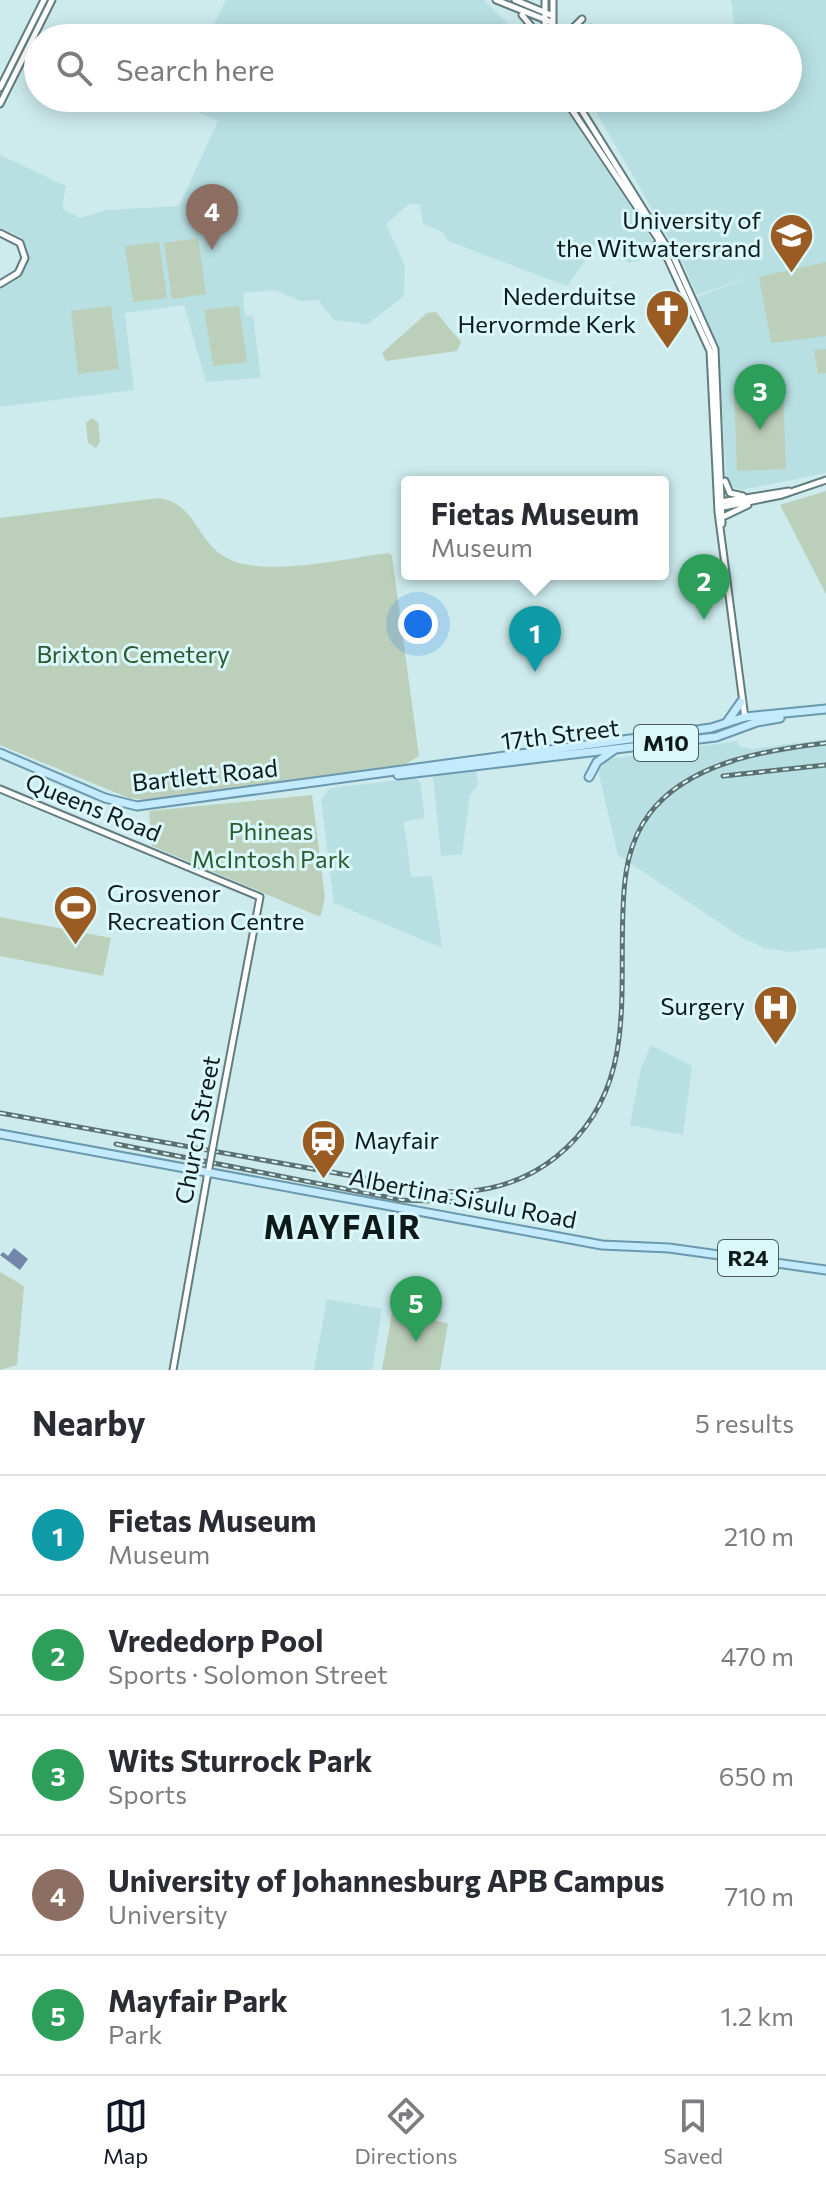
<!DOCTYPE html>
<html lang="en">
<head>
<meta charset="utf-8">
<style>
  body { margin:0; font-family:Commissioner,sans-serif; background:#f2f2f3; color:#2b2b33 }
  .you { position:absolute; left:418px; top:624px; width:28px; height:28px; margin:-20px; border:6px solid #fff; border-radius:50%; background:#1a73e8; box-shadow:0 0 0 12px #1a73e833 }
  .badge { display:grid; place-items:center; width:52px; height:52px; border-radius:50%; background:#111827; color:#fff; font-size:26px; font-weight:700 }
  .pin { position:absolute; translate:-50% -66px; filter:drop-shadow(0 2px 4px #0008) }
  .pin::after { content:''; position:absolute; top:42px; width:28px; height:24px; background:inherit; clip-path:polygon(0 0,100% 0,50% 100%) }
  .popup { position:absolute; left:401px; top:476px; width:268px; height:104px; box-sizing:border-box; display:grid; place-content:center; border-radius:8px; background:#fff; filter:drop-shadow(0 2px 6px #0005); font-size:26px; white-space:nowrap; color:#7c7c81 }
  .popup b { font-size:30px; color:#2b2b33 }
  .popup::after { content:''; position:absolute; left:50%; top:100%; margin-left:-16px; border:16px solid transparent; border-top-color:#fff }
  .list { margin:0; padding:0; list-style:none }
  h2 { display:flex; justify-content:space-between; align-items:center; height:104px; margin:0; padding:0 32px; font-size:34px }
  h2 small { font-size:26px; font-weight:400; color:#7c7c81 }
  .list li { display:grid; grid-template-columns:52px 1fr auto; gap:24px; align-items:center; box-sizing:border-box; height:120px; padding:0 32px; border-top:2px solid #e1e1e2 }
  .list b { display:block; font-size:30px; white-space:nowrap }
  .list p { margin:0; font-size:26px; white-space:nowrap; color:#7c7c81 }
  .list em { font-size:26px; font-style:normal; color:#7c7c81 }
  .icon { flex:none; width:44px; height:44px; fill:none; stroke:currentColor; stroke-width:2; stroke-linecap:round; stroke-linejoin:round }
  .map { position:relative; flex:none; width:826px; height:1370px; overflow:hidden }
  .search { position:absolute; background:#fff; box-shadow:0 4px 20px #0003; left:24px; right:24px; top:24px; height:88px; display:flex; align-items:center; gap:20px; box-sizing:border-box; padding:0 28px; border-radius:44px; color:#7c7c81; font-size:30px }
  .sheet { height:704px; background:#fff }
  nav { display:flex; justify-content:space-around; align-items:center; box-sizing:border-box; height:112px; border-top:2px solid #e1e1e2; background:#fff; font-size:22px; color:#7c7c81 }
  nav a { display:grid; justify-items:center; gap:4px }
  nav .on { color:#111827 }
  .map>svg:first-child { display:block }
</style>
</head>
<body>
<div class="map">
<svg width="826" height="1370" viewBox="0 0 826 1370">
  <rect width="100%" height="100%" fill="#cdebed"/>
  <path fill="#b8e0e3" d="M226,0H484L522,38H207Z
    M731,0H826V473L742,490L729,486L726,474L719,359L695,298L757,274L697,295L683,263L588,98H683L688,101L692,98H788V38H720L717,32L734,23Z
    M590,22L610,38H577Z
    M176,98H558L663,255L628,263L606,245L595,246L567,286L448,241L443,232L423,224L420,204H409L386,224L405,266L404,296L368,324L334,320L318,300L300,301L275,290L243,293L245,316L253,315L261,378L206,382L184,305L125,313L134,390L0,407V286L24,270L28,253L21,237L0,227V155L66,186L62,208L80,218L107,210L179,206L218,121L175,102Z
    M826,739V948L790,952L765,948L744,939L618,855L598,771L608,759L738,741L739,746L751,749Z
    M476,770L478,784L470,795L462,854L441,856L433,776Z
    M416,778L420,782L425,818L404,822L411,877L432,876L442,948L334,903L321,800L330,788Z
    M651,1045L692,1066L683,1135L630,1125L641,1068Z
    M327,1299L382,1309L372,1370H314Z"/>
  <path fill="#bccfbb" d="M198,238L206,294L172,299L164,243Z
    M159,242L167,298L133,302L125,246Z
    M826,262V336L771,343L759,277Z
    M111,306L119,369L78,374L71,311Z
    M239,306L247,362L213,366L204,310Z
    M436,312L461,342L457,351L386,361L382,353L427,313Z
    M826,349V373L818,374L814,350Z
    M783,389L786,469L737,471L734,391Z
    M91,418L98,422L100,442L96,448L88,443L86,423Z
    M826,491V594L780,505Z
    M159,498C195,503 196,540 225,557C261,579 346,558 389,553L392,556L419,756L406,764L147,800L129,798L0,745V518Z
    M312,795L325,897L321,915L318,916L152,846L149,811Z
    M0,917L111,938L103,976L0,956Z
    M0,1272L24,1286L17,1365L0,1370Z
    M392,1313L448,1323L440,1370H382Z"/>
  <path fill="#7287a9" d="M14,1248L28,1259L20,1270L0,1255L3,1252L8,1256Z"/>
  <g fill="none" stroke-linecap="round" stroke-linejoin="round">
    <defs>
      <path id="secondary" d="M496,0L551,22
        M515,0L551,15
        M545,0V38
        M522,15L541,38
        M553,38V0
        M563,38L582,19
        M0,88L44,0
        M564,98L659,240L710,351L718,512L745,718
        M574,98L675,260L715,349L722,524
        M0,104L52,0
        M0,233L20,243L25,258L18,273L0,284
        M652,254L659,240
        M725,481L730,493L743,496
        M720,502L789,491
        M723,507L782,495L826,480
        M725,516L748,505
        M0,789L260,897L213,1146
        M173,1370L208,1172"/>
      <path id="primary" d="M727,722L741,702
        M0,753L105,798L137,806L711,728L745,717L826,709
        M398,775L716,737L757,722L780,718
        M589,777L597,762L614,750
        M0,1134L602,1245L669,1248L826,1270"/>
    </defs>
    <use href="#secondary" stroke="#627c7f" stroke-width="9"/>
    <use href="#primary" stroke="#6a98ae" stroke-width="11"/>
    <use href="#secondary" stroke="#fff" stroke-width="5"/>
    <use href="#primary" stroke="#c4eafe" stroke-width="7"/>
    <defs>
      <path id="rail" d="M723,776L826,765
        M0,1113L437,1191C480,1195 522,1184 556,1157C637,1092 619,1001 623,910C624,875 628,842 650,813C689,762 767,750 826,743
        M116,1144L402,1200L462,1202"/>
    </defs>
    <use href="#rail" stroke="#5d7071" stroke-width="5"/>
    <use href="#rail" stroke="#daf8fa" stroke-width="2" stroke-dasharray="6" stroke-linecap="butt"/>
    <defs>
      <path id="secondary-bridge" d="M209,1168L213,1146"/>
    </defs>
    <use href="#secondary-bridge" stroke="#627c7f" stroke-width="9" stroke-linecap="butt"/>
    <use href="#secondary-bridge" stroke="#fff" stroke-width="5"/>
  </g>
  <defs>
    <symbol id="university-pin" viewBox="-11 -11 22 30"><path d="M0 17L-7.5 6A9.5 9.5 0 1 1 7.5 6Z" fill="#9a5c23" stroke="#daf8fa"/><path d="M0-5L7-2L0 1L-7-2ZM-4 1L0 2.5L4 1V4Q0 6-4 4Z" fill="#fff"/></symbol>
    <symbol id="church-pin" viewBox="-11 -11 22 30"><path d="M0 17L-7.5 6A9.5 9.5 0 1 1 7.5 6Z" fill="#9a5c23" stroke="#daf8fa"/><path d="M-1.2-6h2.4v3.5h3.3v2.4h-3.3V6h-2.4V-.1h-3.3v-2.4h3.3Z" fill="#fff"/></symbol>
    <symbol id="stadium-pin" viewBox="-11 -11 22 30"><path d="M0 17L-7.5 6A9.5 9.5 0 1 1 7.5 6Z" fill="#9a5c23" stroke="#daf8fa"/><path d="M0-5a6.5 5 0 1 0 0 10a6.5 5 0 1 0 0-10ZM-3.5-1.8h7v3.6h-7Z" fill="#fff"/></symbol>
    <symbol id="hospital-pin" viewBox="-11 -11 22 30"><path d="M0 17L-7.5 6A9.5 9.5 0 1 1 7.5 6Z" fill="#9a5c23" stroke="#daf8fa"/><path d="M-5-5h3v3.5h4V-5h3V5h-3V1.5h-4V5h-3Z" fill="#fff"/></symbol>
    <symbol id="station-pin" viewBox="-11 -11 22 30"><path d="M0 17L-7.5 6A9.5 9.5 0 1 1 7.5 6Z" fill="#9a5c23" stroke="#daf8fa"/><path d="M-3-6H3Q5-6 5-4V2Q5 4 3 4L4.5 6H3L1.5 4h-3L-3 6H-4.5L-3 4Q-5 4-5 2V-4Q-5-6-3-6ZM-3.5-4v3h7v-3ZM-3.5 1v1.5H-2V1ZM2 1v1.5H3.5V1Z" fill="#fff"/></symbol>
  </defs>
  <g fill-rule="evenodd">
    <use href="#university-pin" x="766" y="210" width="51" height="69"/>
    <use href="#church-pin" x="642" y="286" width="51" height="69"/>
    <use href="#stadium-pin" x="50" y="882" width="51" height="69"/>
    <use href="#hospital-pin" x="750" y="982" width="51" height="69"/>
    <use href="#station-pin" x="298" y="1116" width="51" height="69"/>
  </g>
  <g text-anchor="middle" stroke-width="6" stroke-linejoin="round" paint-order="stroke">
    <g fill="#daf8fa" stroke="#4b5c5d" stroke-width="2">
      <rect x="634" y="725" width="64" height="36" rx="6"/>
      <rect x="718" y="1240" width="60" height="36" rx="6"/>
    </g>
    <g font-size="22" font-weight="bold" fill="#0e191a">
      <text x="666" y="751">M10</text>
      <text x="748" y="1266">R24</text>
    </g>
    <g font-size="24" fill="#0e191a" stroke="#daf8fa" text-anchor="end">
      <text x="761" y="229">University of<tspan x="761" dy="28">the Witwatersrand</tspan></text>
      <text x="636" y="305">Nederduitse<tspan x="636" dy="28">Hervormde Kerk</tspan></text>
      <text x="107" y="902" text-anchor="start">Grosvenor<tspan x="107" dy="28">Recreation Centre</tspan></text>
      <text x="745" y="1015">Surgery</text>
      <text x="354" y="1149" text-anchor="start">Mayfair</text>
    </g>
    <g font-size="24" fill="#2b592e" stroke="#daf8fa">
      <text x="133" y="663">Brixton Cemetery</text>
      <text x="271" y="840">Phineas<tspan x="271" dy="28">McIntosh Park</tspan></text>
    </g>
    <g font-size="24" fill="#0e191a" stroke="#daf8fa">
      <text transform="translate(560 735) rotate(-7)" y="8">17th Street</text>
      <text transform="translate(205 776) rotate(-6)" y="8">Bartlett Road</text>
      <text transform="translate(93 808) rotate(22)" y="8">Queens Road</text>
      <text transform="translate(198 1130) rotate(-79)" y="8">Church Street</text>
      <text transform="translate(463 1199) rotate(11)" y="8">Albertina Sisulu Road</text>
    </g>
    <g font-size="32" font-weight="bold" letter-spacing="2" fill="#0e191a" stroke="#daf8fa">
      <text x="343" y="1239">MAYFAIR</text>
    </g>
  </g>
</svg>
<div class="you"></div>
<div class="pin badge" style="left:535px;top:672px;background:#0f9aa8">1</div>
<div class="popup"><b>Fietas Museum</b>Museum</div>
<div class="pin badge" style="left:704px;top:620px;background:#2e9e5b">2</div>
<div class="pin badge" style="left:760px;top:430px;background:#2e9e5b">3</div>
<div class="pin badge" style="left:212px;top:250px;background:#8d6e63">4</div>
<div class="pin badge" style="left:416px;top:1342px;background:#2e9e5b">5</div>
<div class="search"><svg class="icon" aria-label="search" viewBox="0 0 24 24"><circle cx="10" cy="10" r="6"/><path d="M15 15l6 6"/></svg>Search here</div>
</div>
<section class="sheet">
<h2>Nearby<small>5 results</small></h2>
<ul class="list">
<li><span class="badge" style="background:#0f9aa8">1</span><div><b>Fietas Museum</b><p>Museum</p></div><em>210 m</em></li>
<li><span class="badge" style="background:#2e9e5b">2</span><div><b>Vrededorp Pool</b><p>Sports · Solomon Street</p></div><em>470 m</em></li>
<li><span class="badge" style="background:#2e9e5b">3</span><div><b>Wits Sturrock Park</b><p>Sports</p></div><em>650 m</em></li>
<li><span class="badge" style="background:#8d6e63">4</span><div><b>University of Johannesburg APB Campus</b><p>University</p></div><em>710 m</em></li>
<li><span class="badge" style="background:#2e9e5b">5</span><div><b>Mayfair Park</b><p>Park</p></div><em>1.2 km</em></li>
</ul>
</section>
<nav>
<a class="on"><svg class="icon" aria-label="map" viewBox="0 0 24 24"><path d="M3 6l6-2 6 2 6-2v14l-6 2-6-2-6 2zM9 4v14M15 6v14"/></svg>Map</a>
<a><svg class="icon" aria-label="directions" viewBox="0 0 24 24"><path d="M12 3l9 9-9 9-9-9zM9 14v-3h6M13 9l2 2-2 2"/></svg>Directions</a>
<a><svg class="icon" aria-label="saved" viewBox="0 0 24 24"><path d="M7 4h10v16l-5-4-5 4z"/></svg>Saved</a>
</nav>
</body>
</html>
